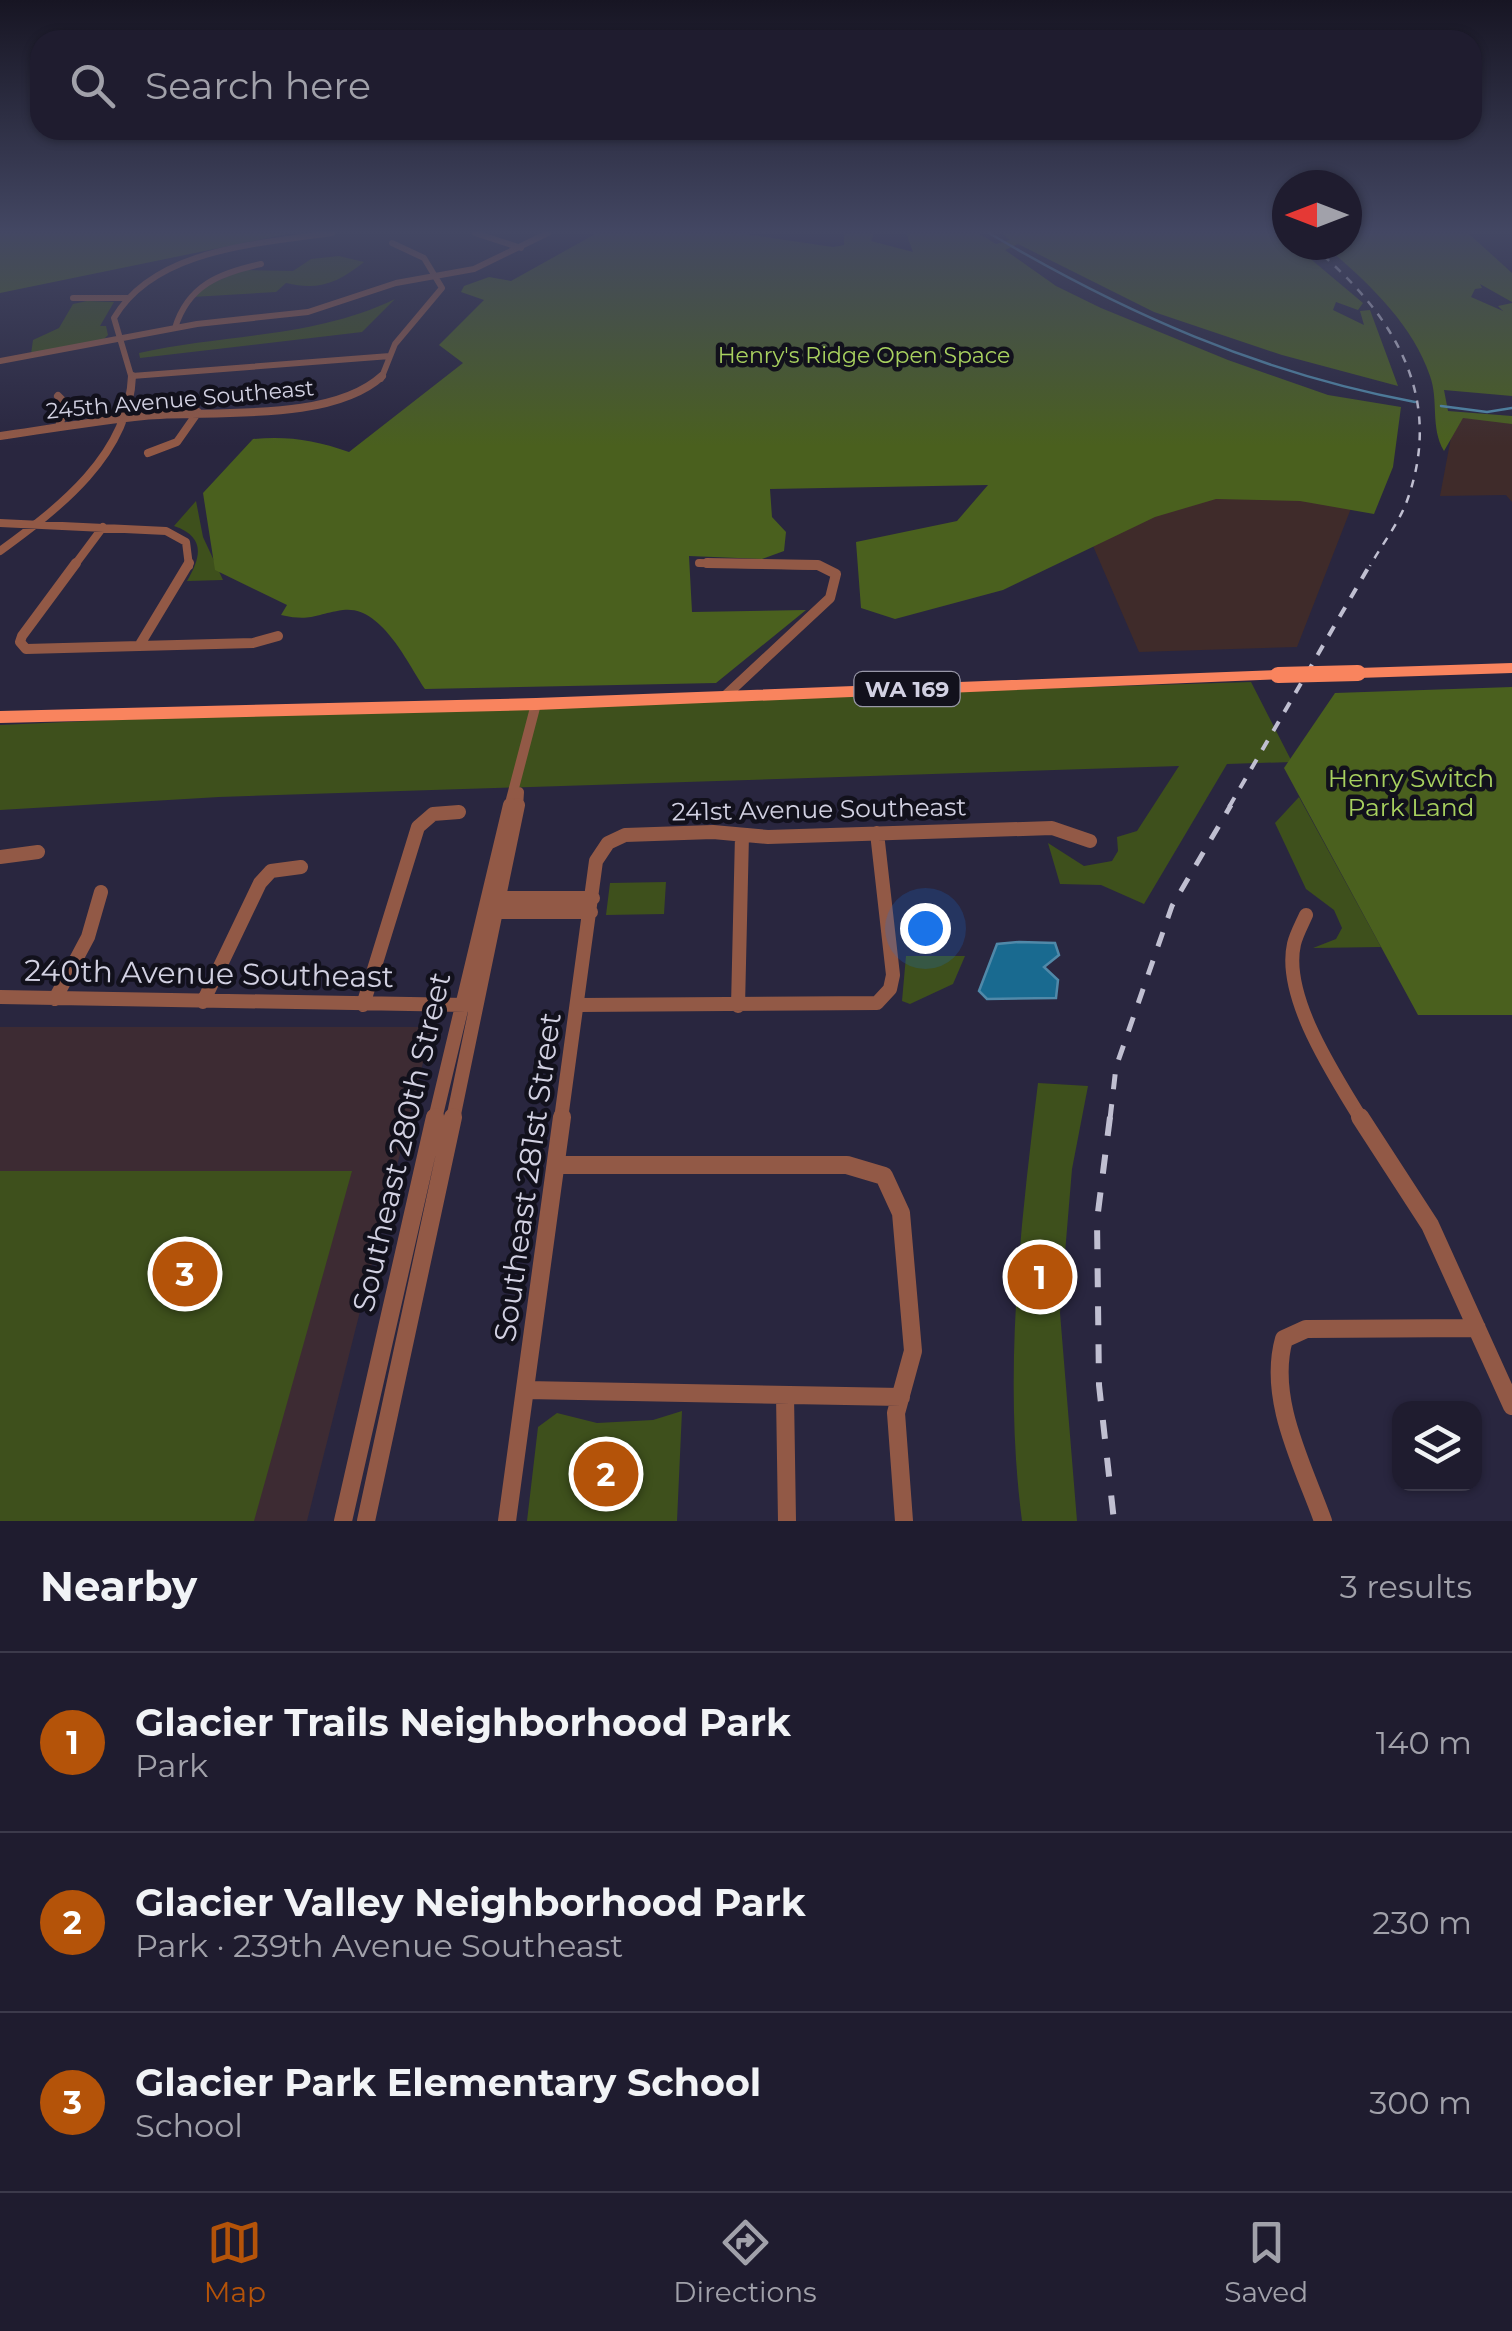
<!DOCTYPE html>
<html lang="en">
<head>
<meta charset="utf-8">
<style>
  body { margin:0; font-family:Montserrat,sans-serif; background:#272537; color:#f1f3f6 }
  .controls { position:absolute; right:30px; bottom:30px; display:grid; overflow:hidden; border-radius:20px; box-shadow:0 2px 8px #0004 }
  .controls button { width:90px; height:90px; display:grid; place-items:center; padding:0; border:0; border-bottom:2px solid #3c3a4b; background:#1f1c2f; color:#f1f3f6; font:50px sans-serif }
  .compass { position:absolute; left:1272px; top:170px; width:90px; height:90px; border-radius:50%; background:#1f1c2f; box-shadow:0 2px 8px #0004; rotate:270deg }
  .you { position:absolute; left:925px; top:928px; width:35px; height:35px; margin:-25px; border:8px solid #fff; border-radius:50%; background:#1a73e8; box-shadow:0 0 0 15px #1a73e833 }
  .badge { display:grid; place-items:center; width:65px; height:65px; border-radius:50%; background:#b45309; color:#fff; font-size:32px; font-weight:700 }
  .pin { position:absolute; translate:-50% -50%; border:5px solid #fff; box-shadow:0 2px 10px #0006 }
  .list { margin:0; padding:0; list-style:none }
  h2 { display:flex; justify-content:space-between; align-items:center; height:130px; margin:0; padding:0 40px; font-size:42px }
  h2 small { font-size:32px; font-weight:400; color:#a1a1aa }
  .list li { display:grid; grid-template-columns:65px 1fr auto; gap:30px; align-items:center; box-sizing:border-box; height:180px; padding:0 40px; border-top:2px solid #3c3a4b }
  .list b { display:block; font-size:38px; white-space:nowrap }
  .list p { margin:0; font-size:32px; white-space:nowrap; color:#a1a1aa }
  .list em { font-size:32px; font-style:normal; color:#a1a1aa }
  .icon { flex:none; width:55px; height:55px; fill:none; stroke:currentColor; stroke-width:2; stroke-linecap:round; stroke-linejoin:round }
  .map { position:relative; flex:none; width:1512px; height:1521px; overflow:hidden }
  .search { position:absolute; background:#1f1c2f; box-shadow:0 2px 8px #0004; left:30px; right:30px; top:30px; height:110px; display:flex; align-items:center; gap:25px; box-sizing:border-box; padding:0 35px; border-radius:30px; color:#a1a1aa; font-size:38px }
  .sheet { height:670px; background:#1f1c2f }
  nav { display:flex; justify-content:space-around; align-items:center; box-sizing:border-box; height:140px; border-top:2px solid #3c3a4b; background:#1f1c2f; font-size:28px; color:#a1a1aa }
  nav a { display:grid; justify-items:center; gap:5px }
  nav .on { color:#b45309 }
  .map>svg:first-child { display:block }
</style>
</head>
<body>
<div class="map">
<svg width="1512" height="1521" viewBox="0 0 1512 1521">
  <rect width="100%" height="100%" fill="#29263f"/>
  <path fill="#3f2b2a" d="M1455,416L1512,423V502L1506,495L1440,496Z
    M1067,486L1357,493L1297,647L1139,652Z"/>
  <path fill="#3d2b33" d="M0,1027H432L307,1521H0Z"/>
  <path fill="#3e501c" d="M339,256L364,262C338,283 318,291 286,283L276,292L192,297L201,288L243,270L293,271L311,259Z
    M395,299L362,332L140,358L139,353C225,334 315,338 395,299Z
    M87,301L114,302L100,326H106L108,335L102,341L31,354L33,340L59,328L73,304Z
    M196,501L203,537L223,580L187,581C201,557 206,537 174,526Z
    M1251,682L1292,762L1227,764L1144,904L1101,885L1060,884L1048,843L1084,866L1112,861L1118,851L1117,837L1137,831L1179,766L219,797L0,810V725L312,711Z
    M1299,797L1381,947L1313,948L1336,939L1342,928L1334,910L1306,889L1275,823Z
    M666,882L664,914L606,915L610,883Z
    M906,956H965L953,984L910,1004L902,1001Z
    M1038,1083L1088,1086L1072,1169L1060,1313L1077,1521H1022C1003,1375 1020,1229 1038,1083Z
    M0,1171H352L254,1521H0Z
    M682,1411L677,1521H527L538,1427L557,1413L597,1423L653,1420Z"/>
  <path fill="#4a601e" d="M0,233H292L0,293Z
    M597,233H738L833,247L844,245V233H874L871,241L913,252L906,233H978L996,244L1010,240L1001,233H1278L1287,245H1294L1363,303L1358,310L1336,302L1333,310L1364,325L1360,311L1370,310L1398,386L1282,355L1154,312L1018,244L1005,250L1056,286L1101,308L1228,360L1328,395L1401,407L1393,467L1374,514L1300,501L1216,499L1155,517L1003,590L895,619L861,608L856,542L957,521L988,485L770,489L772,517L786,532L784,551L762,559L689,556L692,612L806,610L716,683L425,689C407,662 381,605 343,610C315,614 312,622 281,615L287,605L215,570L203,493L253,439C288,436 315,440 349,452L463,363L439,345L484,300L461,292L464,286L489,277L511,281Z
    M1347,233H1468L1512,273V302L1480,284L1482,288L1475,289L1471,297L1503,311L1498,306L1512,303V396L1444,390L1448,411L1512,416V424L1463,418L1444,451C1430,427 1439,401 1430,376C1412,322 1365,280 1324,245H1347Z
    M1512,687V1015H1418L1284,768L1335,693Z"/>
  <path fill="#196a90" stroke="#5089a9" stroke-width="2.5" d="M1019,942L1055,943L1059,955L1044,967L1058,980L1056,998L987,999L979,991L997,944Z"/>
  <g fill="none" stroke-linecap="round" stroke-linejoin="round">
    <path stroke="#5089a9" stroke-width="2.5" d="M989,233C1124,313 1260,373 1415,402
      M1441,406L1487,412L1512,408"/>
    <path stroke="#925946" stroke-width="6" d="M475,233L521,248
      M73,298H127
      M175,328C188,285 220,273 261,264
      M0,361L197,324L308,312L396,283L474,269L548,233
      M132,376L390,356
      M132,379L114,318C155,248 259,244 332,233
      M381,379L395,344L442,288L424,258L392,243"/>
    <path stroke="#925946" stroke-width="8" d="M58,396L66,404L59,426
      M0,436C48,429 96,421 144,416C211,410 331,423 382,376
      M148,453L177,442L198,412
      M0,523L166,531L186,542L189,566
      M0,551C59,508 129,455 132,376
      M699,563L819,566
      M74,566L103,527"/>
    <path stroke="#925946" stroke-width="10" d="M76,563L22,636L20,642L26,649L253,643L278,636
      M707,563L818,565L836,574L830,598L724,697
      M139,646L189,563
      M509,807L536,704
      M518,807L519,792"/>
    <path stroke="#925946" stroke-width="14" d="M0,857L38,852
      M492,898H593
      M491,912H591
      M1306,915C1302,924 1296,935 1294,944C1282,997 1335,1076 1361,1119
      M0,997L466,1005
      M55,999L88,937L101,892
      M203,1002L260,883L271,871L301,867
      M363,1005L418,827L433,814L459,812
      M579,1005L877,1003L890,989L893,975L877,833
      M738,1006L742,835
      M435,1119L510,805
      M453,1119L518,805
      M561,1119L596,861L608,843L625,835L713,832L768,837L1052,828L1090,841"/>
    <path stroke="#925946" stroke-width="18" d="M1360,1117L1430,1225L1512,1406
      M557,1165H847L884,1176L901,1213L913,1351L896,1413L904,1521
      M526,1390L901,1397
      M785,1395L787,1521
      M343,1521L435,1117
      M366,1521L453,1117
      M507,1521L562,1117
      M1323,1521C1303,1465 1267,1399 1284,1339L1306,1329L1477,1328"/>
    <path fill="#f9845e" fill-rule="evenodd" d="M1512,663V673L1358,678L1350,673L1358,668Z
      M1278,670L1286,675L1284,679L536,710L0,723V711L536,698Z"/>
    <path stroke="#c0bfd1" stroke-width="2.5" stroke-dasharray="8 8" stroke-linecap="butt" d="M1311,245C1390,311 1445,392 1408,498C1400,522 1382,544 1370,566"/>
    <path stroke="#c0bfd1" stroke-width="4" stroke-dasharray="11 11" stroke-linecap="butt" d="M1229,807L1371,563"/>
    <path stroke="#c0bfd1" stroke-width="5" stroke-dasharray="15 15" stroke-linecap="butt" d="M1110,1119L1116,1067L1172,906L1231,805"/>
    <path stroke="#c0bfd1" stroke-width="6" stroke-dasharray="19 19" stroke-linecap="butt" d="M1110,1117L1097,1220L1099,1385L1114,1521"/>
    <path stroke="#f9845e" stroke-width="16" d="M1278,675L1358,673"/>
  </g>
  <linearGradient id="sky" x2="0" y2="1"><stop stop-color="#171523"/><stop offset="0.52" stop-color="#434763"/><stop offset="1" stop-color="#434763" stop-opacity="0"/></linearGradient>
  <rect width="1512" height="446" fill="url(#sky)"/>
  <g text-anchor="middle" stroke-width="9" stroke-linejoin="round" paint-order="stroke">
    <g font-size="22" fill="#a8d15f" stroke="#12111c">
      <text x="864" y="363">Henry's Ridge Open Space</text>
    </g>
    <g font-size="22" fill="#d2d1e2" stroke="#12111c">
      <text transform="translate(180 399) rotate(-5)" y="8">245th Avenue Southeast</text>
    </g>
    <rect fill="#12111c" stroke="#9897a7" stroke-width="2.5" x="854.5" y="672" width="105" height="34" rx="8"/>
    <g font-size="22" font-weight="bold" fill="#d2d1e2">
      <text x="907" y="697">WA 169</text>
    </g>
    <g font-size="25" fill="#a8d15f" stroke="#12111c">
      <text x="1411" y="787">Henry Switch<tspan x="1411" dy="29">Park Land</tspan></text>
    </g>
    <g font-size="25" fill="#d2d1e2" stroke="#12111c">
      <text transform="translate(819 809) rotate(-1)" y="9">241st Avenue Southeast</text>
    </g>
    <g font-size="30" fill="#d2d1e2" stroke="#12111c">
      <text transform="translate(209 974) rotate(1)" y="10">240th Avenue Southeast</text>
      <text transform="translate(402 1142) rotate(-77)" y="10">Southeast 280th Street</text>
      <text transform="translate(528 1177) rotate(-82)" y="10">Southeast 281st Street</text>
    </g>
  </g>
</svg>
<div class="controls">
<button><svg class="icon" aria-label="layers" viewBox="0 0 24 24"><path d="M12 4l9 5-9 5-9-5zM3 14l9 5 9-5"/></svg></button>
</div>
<svg class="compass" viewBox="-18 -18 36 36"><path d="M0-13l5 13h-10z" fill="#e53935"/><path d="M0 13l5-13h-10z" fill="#a1a1aa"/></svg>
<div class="you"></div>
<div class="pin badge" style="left:1040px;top:1277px">1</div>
<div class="pin badge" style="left:606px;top:1474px">2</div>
<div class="pin badge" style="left:185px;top:1274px">3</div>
<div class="search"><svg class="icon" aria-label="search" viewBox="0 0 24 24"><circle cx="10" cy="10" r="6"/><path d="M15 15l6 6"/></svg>Search here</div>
</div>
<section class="sheet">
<h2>Nearby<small>3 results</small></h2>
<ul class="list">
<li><span class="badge">1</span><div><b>Glacier Trails Neighborhood Park</b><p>Park</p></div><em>140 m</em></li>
<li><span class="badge">2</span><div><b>Glacier Valley Neighborhood Park</b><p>Park · 239th Avenue Southeast</p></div><em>230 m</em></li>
<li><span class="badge">3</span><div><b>Glacier Park Elementary School</b><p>School</p></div><em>300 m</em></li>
</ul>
</section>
<nav>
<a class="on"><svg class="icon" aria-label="map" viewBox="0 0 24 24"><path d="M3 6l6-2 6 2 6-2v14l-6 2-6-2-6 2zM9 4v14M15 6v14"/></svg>Map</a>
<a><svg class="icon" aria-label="directions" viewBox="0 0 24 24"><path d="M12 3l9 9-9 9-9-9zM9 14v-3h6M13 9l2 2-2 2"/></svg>Directions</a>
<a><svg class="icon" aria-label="saved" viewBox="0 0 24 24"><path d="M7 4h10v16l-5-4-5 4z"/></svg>Saved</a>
</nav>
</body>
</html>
